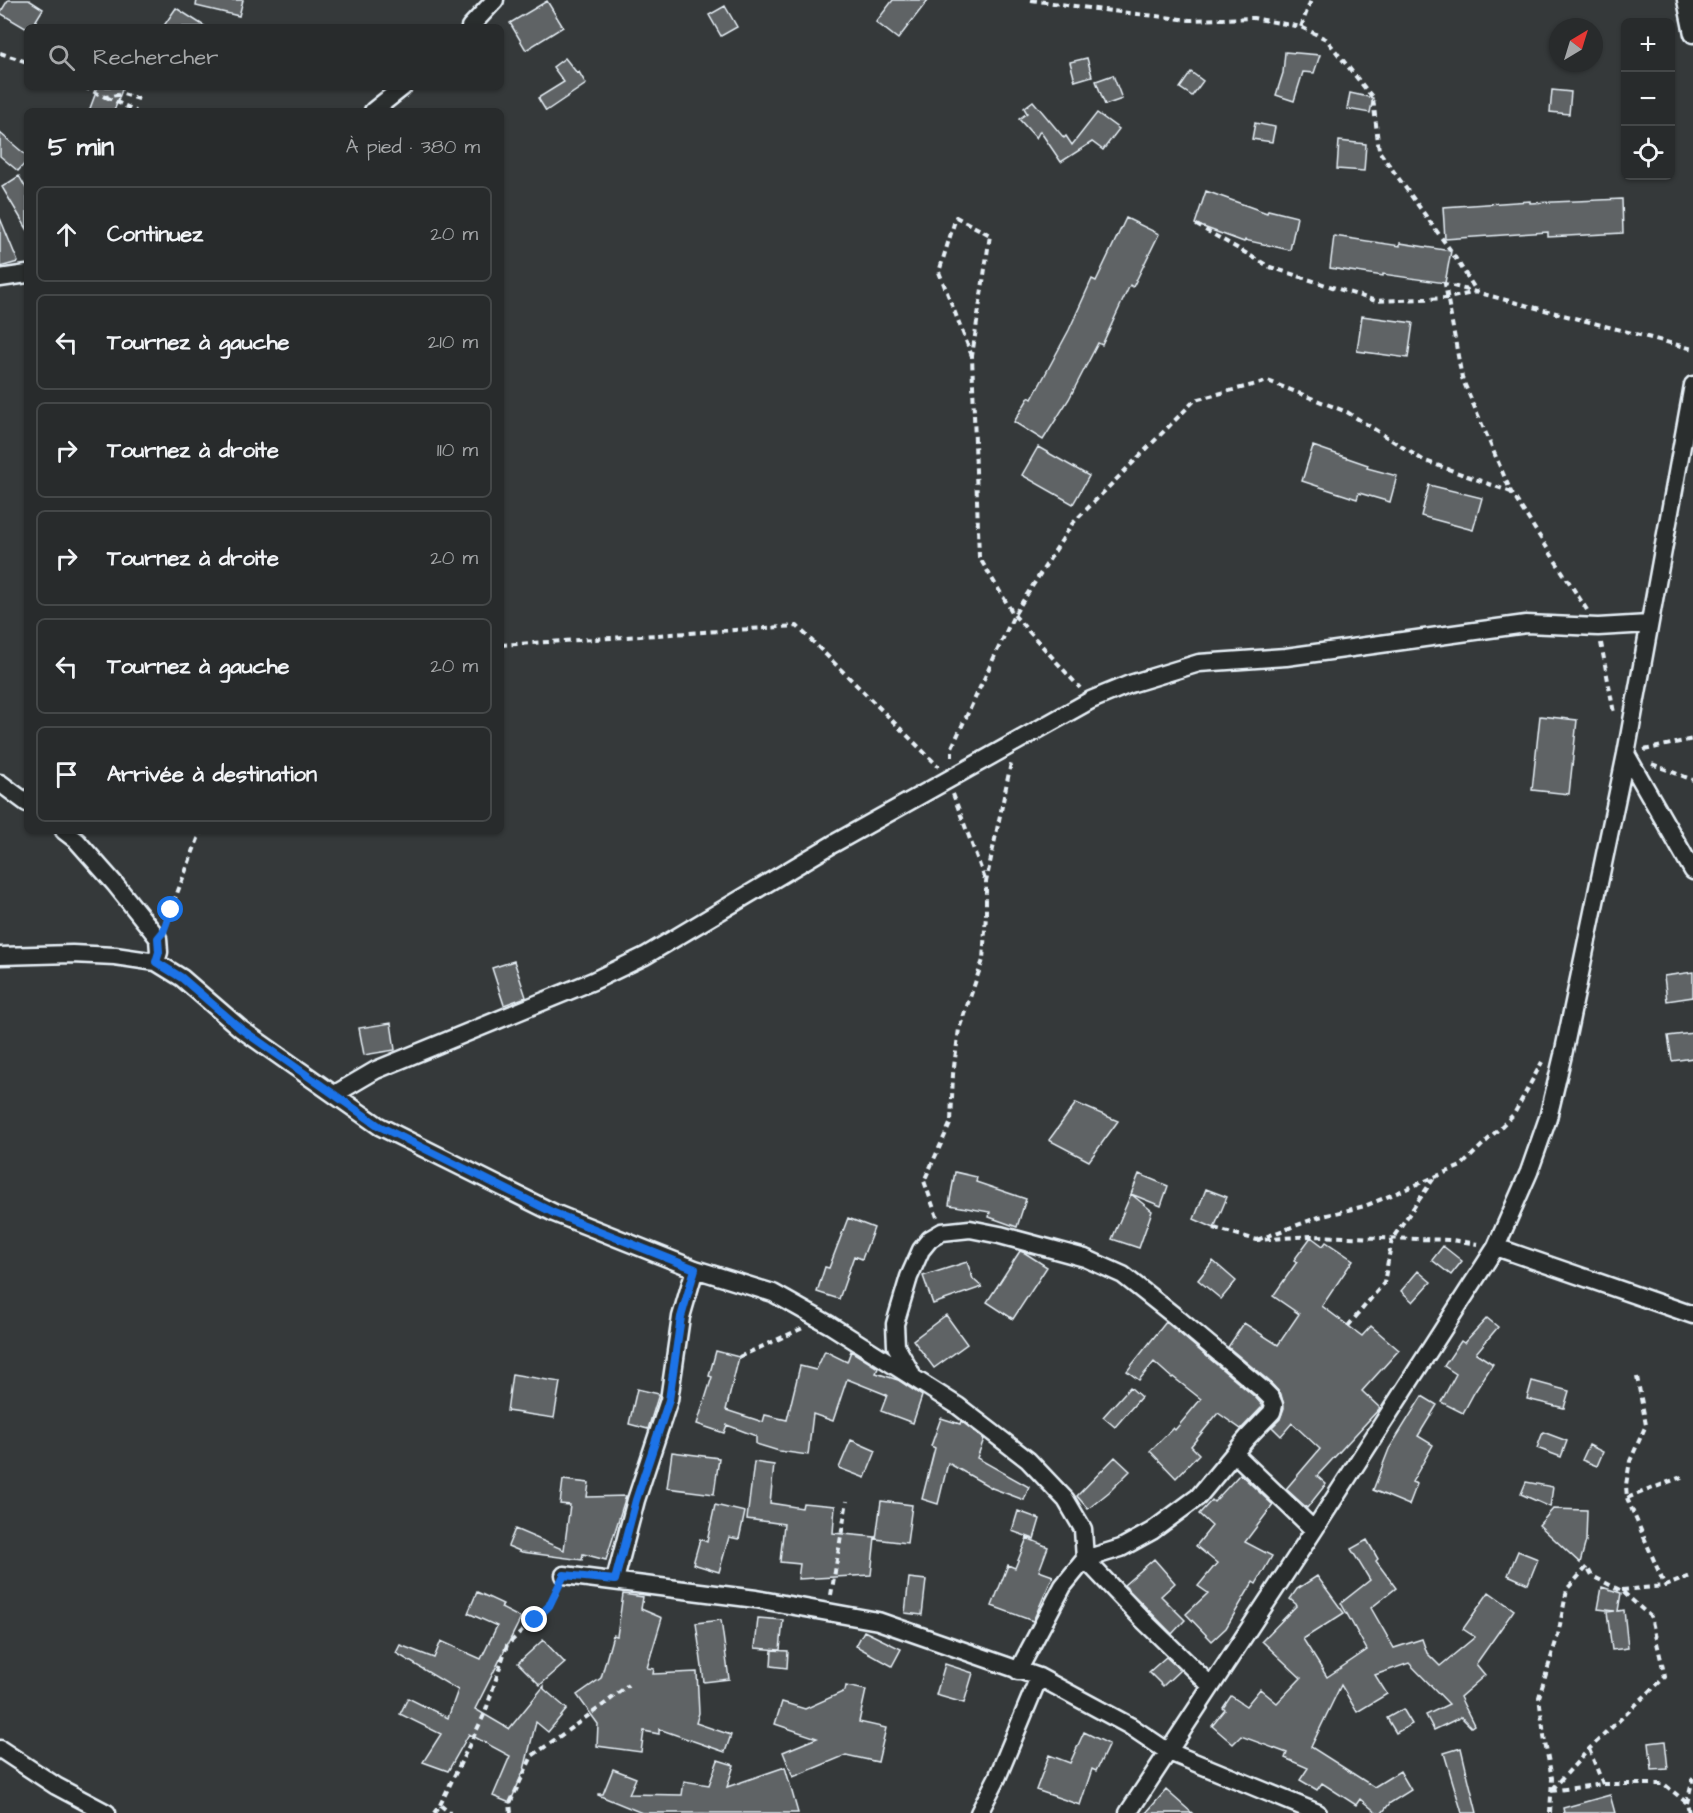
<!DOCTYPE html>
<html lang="fr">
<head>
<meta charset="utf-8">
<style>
  body { margin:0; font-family:"Architects Daughter",sans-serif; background:#303334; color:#f1f3f6 }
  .controls { position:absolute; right:18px; top:18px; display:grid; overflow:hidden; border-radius:9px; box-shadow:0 2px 4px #0004 }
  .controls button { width:54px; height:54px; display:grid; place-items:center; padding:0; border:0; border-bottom:2px solid #444748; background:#282b2c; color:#f1f3f6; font:30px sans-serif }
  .compass { position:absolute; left:1549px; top:18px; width:54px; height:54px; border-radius:50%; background:#282b2c; box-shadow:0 2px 4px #0004; rotate:38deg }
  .stop { position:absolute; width:18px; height:18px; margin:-14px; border:4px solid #1a73e8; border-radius:50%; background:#fff }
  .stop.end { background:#1a73e8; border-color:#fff; box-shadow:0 2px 6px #0008 }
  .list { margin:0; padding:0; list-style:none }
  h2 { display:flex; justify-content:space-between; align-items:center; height:78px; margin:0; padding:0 24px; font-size:26px }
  h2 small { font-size:20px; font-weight:400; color:#a5a7a9 }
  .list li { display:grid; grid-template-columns:39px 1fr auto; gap:18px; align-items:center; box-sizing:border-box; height:96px; margin:0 12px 12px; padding:0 12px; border:2px solid #444748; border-radius:9px }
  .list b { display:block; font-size:22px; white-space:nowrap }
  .list em { font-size:20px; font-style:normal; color:#a5a7a9 }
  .icon { flex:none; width:33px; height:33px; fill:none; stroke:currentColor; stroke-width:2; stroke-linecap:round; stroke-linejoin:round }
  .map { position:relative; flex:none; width:1693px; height:1813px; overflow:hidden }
  .search { position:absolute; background:#282b2c; box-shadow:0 2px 4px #0004; left:24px; top:24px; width:480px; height:66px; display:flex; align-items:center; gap:15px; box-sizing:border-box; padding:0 21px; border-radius:9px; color:#a5a7a9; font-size:22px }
  .panel { position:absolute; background:#282b2c; box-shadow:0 2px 4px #0004; left:24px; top:108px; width:480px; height:726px; border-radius:9px }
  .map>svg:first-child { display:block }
</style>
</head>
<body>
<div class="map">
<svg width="1693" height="1813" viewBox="0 0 1693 1813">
  <rect width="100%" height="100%" fill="#35393a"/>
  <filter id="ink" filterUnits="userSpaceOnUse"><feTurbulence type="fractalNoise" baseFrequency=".0167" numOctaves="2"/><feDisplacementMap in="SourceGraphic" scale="12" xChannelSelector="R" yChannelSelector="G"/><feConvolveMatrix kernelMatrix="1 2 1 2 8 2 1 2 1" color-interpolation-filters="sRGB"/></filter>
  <g filter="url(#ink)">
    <path fill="#5f6365" stroke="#e8f1f8" stroke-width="1.5" d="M8,0H29L43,9L32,27H27V29L0,13Z
      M197,0H243L239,16L196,6Z
      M893,0H928L898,39L876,22Z
      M547,1L563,27L526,50L510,23Z
      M725,6L737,27L721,36L709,15Z
      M176,8L206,27H163Z
      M1285,52L1320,55L1314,73L1303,72L1294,101L1276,95L1283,73Z
      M565,58L577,73L579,72L586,84L546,111L538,98L564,82L553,67Z
      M1087,58L1092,76L1075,81L1070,62Z
      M1191,72L1203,81L1192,96L1180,88Z
      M1113,75L1122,99L1105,105L1096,81Z
      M98,87H123L114,111H89Z
      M1552,90L1571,92L1569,114L1550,112Z
      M1350,93L1373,98L1370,113L1347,109Z
      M1033,101L1064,138L1066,136L1072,145L1097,113L1119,129L1103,150L1092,142L1061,162L1040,131L1036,138L1019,119L1027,113L1024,108Z
      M1255,123L1275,127L1272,142L1252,139Z
      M0,133L27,156V161L18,171L0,156Z
      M1339,141L1366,144L1364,171L1337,169Z
      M19,176L27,190V229L2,187Z
      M1206,191L1267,213L1268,210L1297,217L1290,250L1245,240L1244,242L1195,224Z
      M1622,199L1623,233L1548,237V232L1445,239L1443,207L1530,201V203Z
      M0,218L18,262L0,267Z
      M1126,218L1159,234L1133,287L1130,285L1102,345L1098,343L1069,399L1043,440L1014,422L1029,397L1032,399L1069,330L1092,279L1096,281Z
      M1334,236L1400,246V243L1451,251L1445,283L1383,274V276L1330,268Z
      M1362,316L1413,323L1408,358L1357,351Z
      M1313,446L1368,465L1367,468L1397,476L1390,502L1359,493L1357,499L1302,481Z
      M1038,447L1089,476L1073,504L1022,475Z
      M1429,485L1482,498L1473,530L1421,516Z
      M1540,716L1577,720L1569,794L1532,790Z
      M514,961L526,997L504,1005L492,968Z
      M1693,972V997L1667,1001L1664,976Z
      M391,1023L395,1050L364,1055L359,1028Z
      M1693,1033V1058L1672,1061L1668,1036Z
      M1076,1103L1118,1121L1089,1161L1049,1140Z
      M955,1172L977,1177L976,1182L1026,1199L1017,1227L989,1217L990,1212L949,1205Z
      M1139,1174L1168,1186L1161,1206L1131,1194Z
      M1206,1189L1227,1197L1214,1228L1194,1219Z
      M1131,1194L1152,1211L1139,1248L1112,1239Z
      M848,1218L874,1228L862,1259L854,1256L839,1299L817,1292L825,1267L829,1268Z
      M1311,1237L1323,1246L1326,1242L1353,1260L1322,1306L1362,1336L1371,1326L1399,1350L1362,1391L1380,1408L1317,1476L1326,1484L1307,1508L1286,1489L1320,1449L1292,1423L1281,1436L1272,1427L1280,1419L1284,1408L1281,1394L1269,1381L1228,1347L1244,1323L1278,1345L1299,1314L1273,1296L1297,1262L1294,1260Z
      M1443,1246L1462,1261L1451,1275L1432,1260Z
      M1020,1251L1025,1253L1047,1267L1013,1319L987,1302Z
      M1213,1261L1236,1281L1221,1299L1198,1280Z
      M967,1262L973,1279L982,1287L933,1304L923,1276Z
      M1418,1271L1431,1282L1413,1302L1401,1291Z
      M946,1315L967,1344L934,1368L913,1340Z
      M1487,1318L1498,1327L1476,1353L1493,1364L1474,1393L1463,1413L1441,1402L1456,1374L1444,1366L1461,1341L1464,1343Z
      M1166,1322L1255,1397L1263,1406L1241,1429L1218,1413L1191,1446L1199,1454L1176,1478L1150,1451L1173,1428L1175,1430L1201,1399L1173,1377L1172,1378L1154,1362L1139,1380L1127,1371Z
      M716,1351L739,1357L726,1410L763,1422L765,1415L787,1420L800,1366L816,1370L825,1351L847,1362L851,1351L878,1368L876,1373L898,1380L922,1396L913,1423L881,1411L887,1395L847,1379L833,1421L813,1414L808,1455L779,1451L756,1444V1436L727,1425L724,1433L697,1424L712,1377L709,1376Z
      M512,1374L560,1382L554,1418L507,1411Z
      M1532,1381L1569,1391L1564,1408L1527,1399Z
      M1130,1387L1141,1397L1115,1427L1103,1417Z
      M637,1389L659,1394L648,1429L629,1424Z
      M1422,1396L1437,1405L1418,1436L1433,1445L1412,1482L1417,1484L1409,1505L1373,1490L1389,1449Z
      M941,1418L960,1424L961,1421L984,1439L977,1458L1029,1487L1024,1500L992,1488L948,1463L938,1504L922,1499L935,1448L931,1446Z
      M1543,1432L1567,1441L1561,1457L1537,1448Z
      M851,1440L876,1451L865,1478L839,1468Z
      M1589,1445L1603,1452L1597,1466L1582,1460Z
      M672,1452L719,1458L714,1494L667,1488Z
      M1115,1457L1130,1471L1109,1492L1088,1509L1077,1496Z
      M754,1462L774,1465L770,1503L802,1508L803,1503L835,1506L833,1533L875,1537L871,1575L798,1579L800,1564L780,1562L784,1524L747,1519Z
      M1240,1474L1273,1505L1245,1542L1272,1556L1256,1584L1253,1582L1226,1628L1212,1641L1186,1614L1208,1593L1198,1586L1217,1563L1196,1546L1212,1526L1199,1514L1212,1500L1214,1502Z
      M563,1480L589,1483L587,1497L626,1496L606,1560L583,1554L582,1560L522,1552L508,1546L515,1529L564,1550L570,1505L560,1504Z
      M1526,1482L1553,1487L1550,1507L1521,1494Z
      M881,1501L912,1505L907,1543L876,1539Z
      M715,1505L745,1512L739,1539L729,1537L719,1572L693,1564L700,1539L707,1542Z
      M1553,1509L1587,1510L1586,1541L1580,1563L1539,1525Z
      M1018,1511L1040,1519L1034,1539L1012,1531Z
      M1027,1538L1048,1547L1039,1571L1053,1576L1033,1621L992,1606L1008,1565L1015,1568Z
      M1367,1540L1378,1559L1376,1561L1396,1588L1371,1608L1394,1648L1422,1639L1427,1653L1440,1666L1475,1637L1463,1629L1489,1592L1514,1610L1476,1664L1485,1675L1460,1697L1474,1725L1471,1727L1461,1717L1434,1730L1426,1715L1449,1704L1409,1663L1375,1675L1387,1694L1357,1712L1341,1685L1311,1747L1374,1787L1400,1771L1411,1790L1390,1803L1382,1813H1377L1360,1799L1356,1805L1322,1783L1317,1790L1300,1780L1308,1768L1285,1758L1287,1753L1241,1736L1233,1744L1212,1726L1225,1710L1223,1708L1231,1696L1246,1706L1260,1689L1277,1703L1301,1678L1262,1641L1297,1605L1290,1599L1297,1589L1317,1576L1344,1613L1303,1639L1327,1677L1367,1650L1341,1603L1370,1580L1351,1549Z
      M1518,1551L1538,1559L1528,1584L1508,1575Z
      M1154,1559L1175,1583L1161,1596L1185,1620L1172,1634L1124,1585Z
      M909,1578L926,1580L922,1615L905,1613Z
      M1602,1587L1621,1593L1618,1611L1624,1610L1628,1648L1612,1650L1607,1612L1615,1611L1598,1609Z
      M477,1592L503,1604L501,1608L521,1618L475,1709L509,1729L544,1686V1689L567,1709L548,1732L536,1722L524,1770L510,1803L493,1796L510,1756L469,1734L448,1771L423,1762L441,1734L400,1714L408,1698L448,1718L458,1690L396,1653L400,1645L434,1658L441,1641L481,1659L497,1626L468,1613Z
      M623,1594L643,1597L641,1609L662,1618L647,1668L654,1669L653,1674L697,1672L699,1713L696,1723L731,1735L725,1752L659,1729V1734L644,1731L641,1752L597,1746L598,1724L577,1695L601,1678L613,1635L617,1636Z
      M758,1618L783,1620L780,1650L755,1648Z
      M721,1620L729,1679L704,1682L696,1623Z
      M864,1631L901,1649L892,1666L856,1646Z
      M543,1640L565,1663L540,1685L518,1663Z
      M772,1650L788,1651L787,1668L771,1666Z
      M1166,1657L1180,1670L1163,1686L1149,1672Z
      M945,1664L973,1673L964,1703L936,1695Z
      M846,1686L866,1690L859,1722L886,1728L878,1762L846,1755L793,1777L783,1752L817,1738L775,1724L782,1702L805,1709L845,1691Z
      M1403,1709L1412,1724L1396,1733L1387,1718Z
      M1084,1732L1109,1744L1096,1771L1092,1769L1080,1805L1036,1790L1049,1755L1070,1763Z
      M1665,1741L1668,1769L1652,1770L1649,1743Z
      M1461,1748L1465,1765L1477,1813H1462L1444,1753Z
      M718,1760L734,1765L727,1787L785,1767L798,1813H642L598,1795V1794H603L613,1769L636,1778L629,1794L682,1795L684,1781L709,1785Z
      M1166,1790L1192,1813H1146Z
      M1610,1795L1615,1813H1564L1563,1808Z"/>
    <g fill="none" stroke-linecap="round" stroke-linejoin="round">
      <defs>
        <path id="minor" d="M1686,0L1693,34
          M470,27L495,0
          M373,111L403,87
          M0,278L27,274
          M1626,754L1693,871
          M0,783L27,803
          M64,831L77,841L115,884L158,938L159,952L156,962
          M0,956L72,954L115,956L156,962L182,978L241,1029L379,1126L554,1213L695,1269L773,1293L830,1325L958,1406L1028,1460L1066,1500L1083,1529L1085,1559L1142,1619L1210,1685
          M335,1094L376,1070L593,981L645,956L833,844L1091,700L1130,684L1199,663L1286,657L1526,624L1598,627L1649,624
          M1496,1247L1693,1315
          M911,1373L896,1346L895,1324L909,1277L921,1250L930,1239L942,1232L970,1229L1000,1235L1085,1258L1123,1275L1176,1317L1262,1389L1271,1398L1274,1405L1272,1412L1247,1438L1198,1497L1152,1531L1121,1548L1085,1559L1063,1586L1018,1671
          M1235,1454L1314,1530
          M564,1575L756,1599L878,1621L1039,1677L1130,1726L1167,1751L1318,1813
          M615,1580L636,1500L669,1400L681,1317L695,1269
          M0,1749L56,1786L107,1813
          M979,1813L997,1778L1039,1677
          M1128,1813L1314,1530L1496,1247L1529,1172L1548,1118L1563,1055L1626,754L1693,385"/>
      </defs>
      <use href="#minor" stroke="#e8f1f8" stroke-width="21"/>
      <path stroke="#e8f1f8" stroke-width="4" stroke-dasharray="6 4.5" stroke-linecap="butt" d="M1031,0L1103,10L1190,20L1253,18L1301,27L1326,39L1373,98L1379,151L1451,251L1477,292L1448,298L1376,301L1270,267L1195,224
        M1301,27L1311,0
        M0,53L27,62
        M84,87L105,97L123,94L142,100
        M106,97L136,111
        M972,356L939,272L956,217L990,235L972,356L979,557L1014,615L1080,688
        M1587,610L1511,492L1462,378L1445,284L1693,349
        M1601,643L1614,713
        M501,645L797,626L939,767
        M1644,750L1693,739
        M952,757V747L1014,615L1072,524L1195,400L1268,381L1347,412L1423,460L1511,492
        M1652,764L1693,780
        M953,794L986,882
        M166,922L201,831
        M937,1217L924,1181L951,1122L953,1074L959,1029L983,960L986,915V882L1011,763
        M1214,1228L1257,1240L1311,1236L1452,1240L1478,1244
        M1257,1240L1319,1217L1365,1206L1461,1166L1514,1114L1542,1062
        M1348,1326L1384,1283L1392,1239L1434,1178
        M739,1357L803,1328
        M1637,1377L1646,1425L1630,1461L1626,1485L1627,1498L1684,1476
        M1627,1498L1665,1586
        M1622,1590L1665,1586L1693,1575
        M831,1595L847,1501
        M1603,1784H1664L1687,1803L1689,1813
        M1551,1791L1603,1784L1589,1749
        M1687,1803L1693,1778
        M440,1805L485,1713L507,1645L549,1607L558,1589
        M434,1813L440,1805L450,1813
        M511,1813L510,1803L532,1756L606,1703L628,1685
        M1550,1813L1552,1778L1545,1743L1539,1697L1558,1635L1567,1589L1587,1567L1592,1576L1622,1591L1651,1617L1665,1677L1589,1749L1551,1791"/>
      <use href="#minor" stroke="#2a2d2e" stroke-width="16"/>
    </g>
  </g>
  <g fill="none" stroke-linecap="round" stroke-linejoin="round" filter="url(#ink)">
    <path stroke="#1a73e8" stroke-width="8" d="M171,910L163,932L158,938L159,952L156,962L182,978L241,1029L379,1126L554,1213L695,1269L681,1317L669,1400L636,1500L615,1580L564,1575L549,1606L535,1620"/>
  </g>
</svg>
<div class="controls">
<button>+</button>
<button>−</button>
<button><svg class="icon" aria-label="locate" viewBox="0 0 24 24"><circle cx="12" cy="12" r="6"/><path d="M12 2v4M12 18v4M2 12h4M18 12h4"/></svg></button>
</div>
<svg class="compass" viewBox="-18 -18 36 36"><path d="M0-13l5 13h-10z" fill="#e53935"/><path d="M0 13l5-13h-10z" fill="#a5a7a9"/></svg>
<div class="stop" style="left:171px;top:910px"></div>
<div class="stop end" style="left:535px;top:1620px"></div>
<div class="search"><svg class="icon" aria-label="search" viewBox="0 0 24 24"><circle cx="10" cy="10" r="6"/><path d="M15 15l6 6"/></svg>Rechercher</div>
<section class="panel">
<h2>5 min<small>À pied · 380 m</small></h2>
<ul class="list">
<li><svg class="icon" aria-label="ahead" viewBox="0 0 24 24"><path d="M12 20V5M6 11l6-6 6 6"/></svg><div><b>Continuez</b></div><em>20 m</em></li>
<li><svg class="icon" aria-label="left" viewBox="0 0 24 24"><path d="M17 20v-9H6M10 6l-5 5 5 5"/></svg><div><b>Tournez à gauche</b></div><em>210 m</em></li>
<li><svg class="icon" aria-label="right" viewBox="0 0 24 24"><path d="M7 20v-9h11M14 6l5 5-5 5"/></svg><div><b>Tournez à droite</b></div><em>110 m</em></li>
<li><svg class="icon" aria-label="right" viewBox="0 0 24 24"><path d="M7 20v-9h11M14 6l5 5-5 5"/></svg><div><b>Tournez à droite</b></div><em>20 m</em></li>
<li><svg class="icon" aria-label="left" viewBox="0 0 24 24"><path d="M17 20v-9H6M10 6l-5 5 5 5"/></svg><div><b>Tournez à gauche</b></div><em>20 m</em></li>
<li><svg class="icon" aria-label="arrive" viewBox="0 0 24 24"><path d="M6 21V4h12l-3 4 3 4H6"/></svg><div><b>Arrivée à destination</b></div></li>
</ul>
</section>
</div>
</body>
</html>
